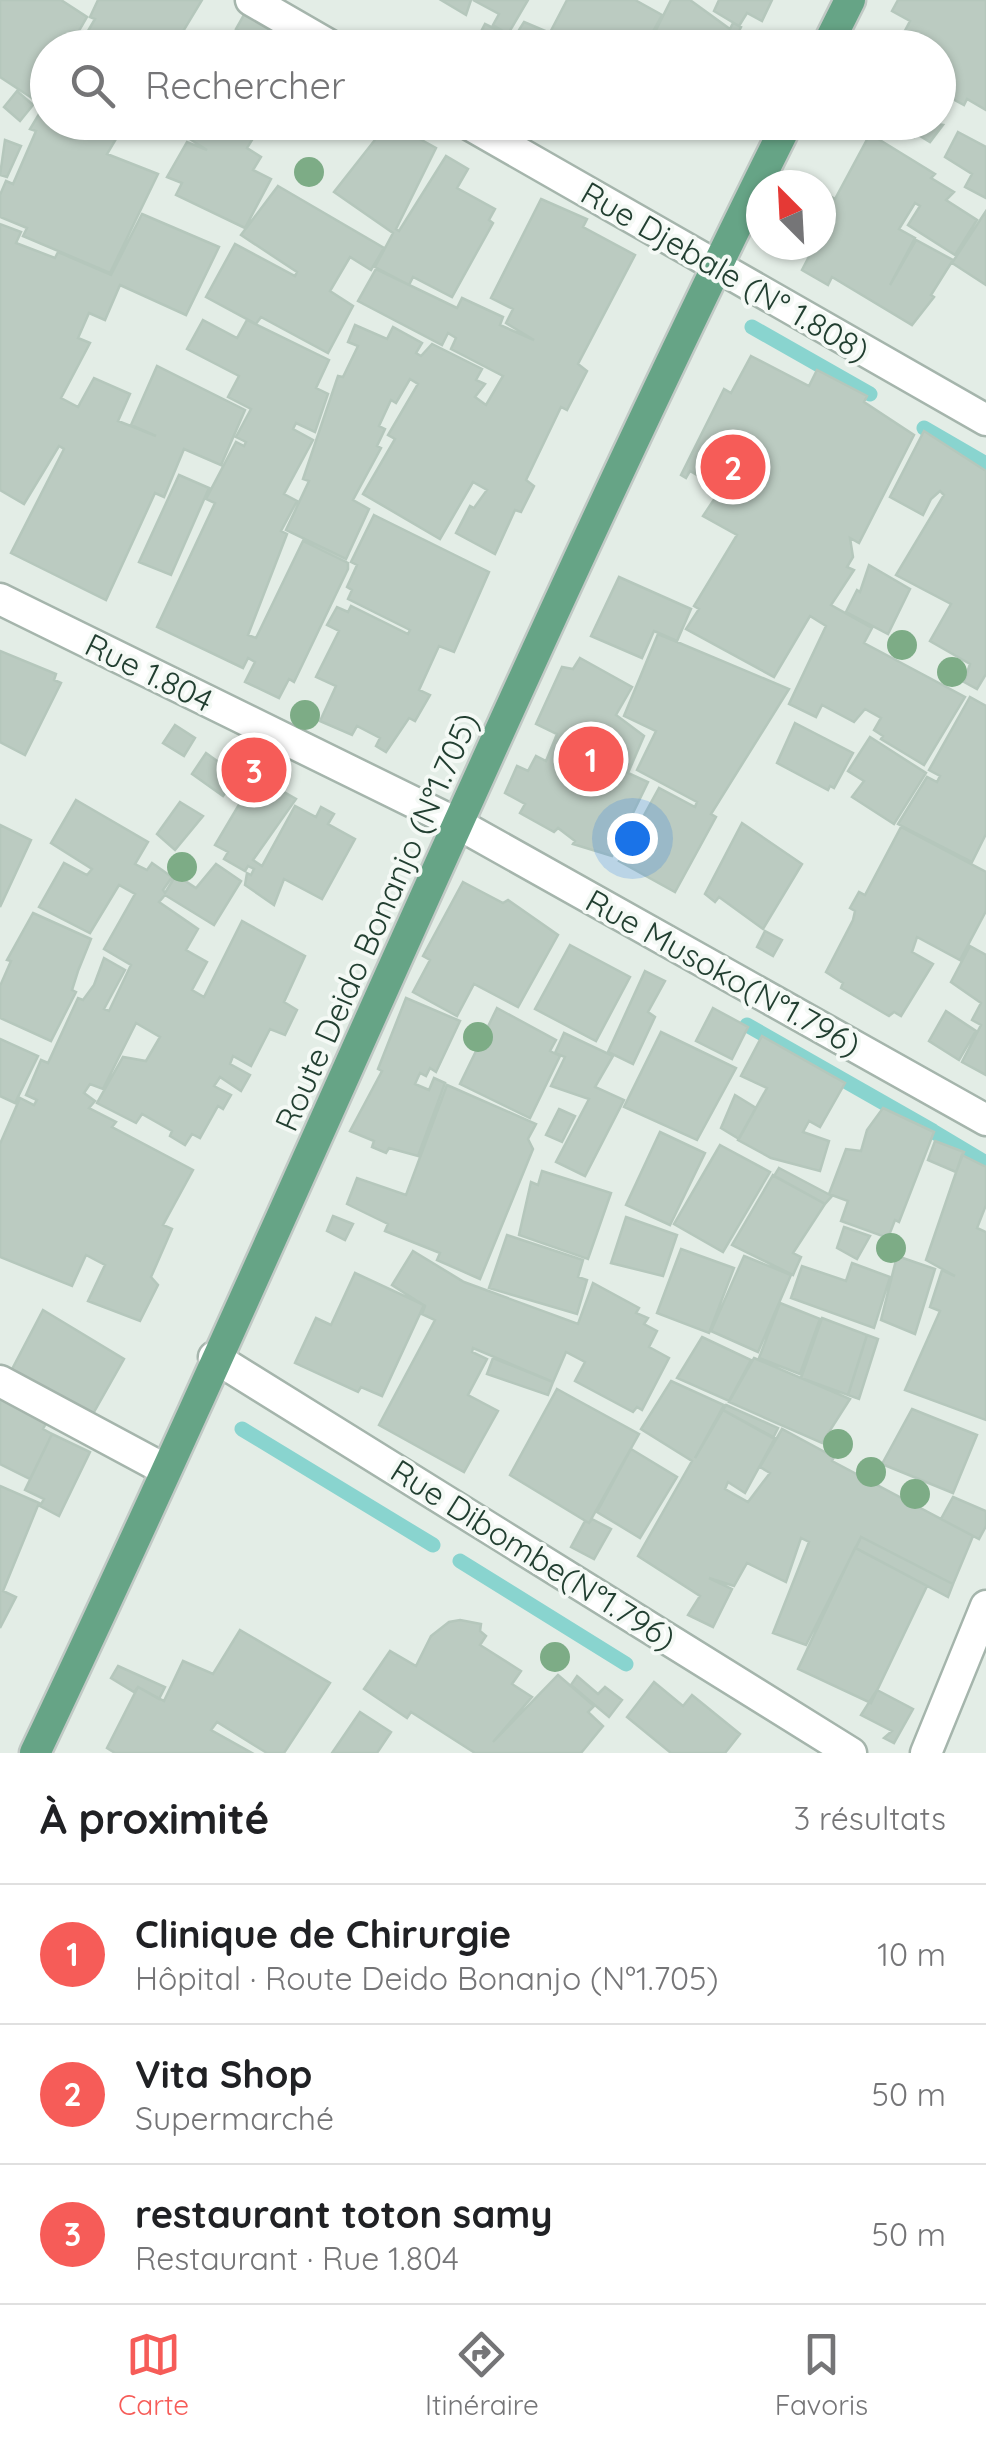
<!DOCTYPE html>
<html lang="fr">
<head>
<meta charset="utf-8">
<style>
  body { margin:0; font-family:Quicksand,sans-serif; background:#f2f2f2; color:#202124 }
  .compass { position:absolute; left:746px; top:170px; width:90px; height:90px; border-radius:50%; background:#fff; box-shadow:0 2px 8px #0004; rotate:336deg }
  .you { position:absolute; left:632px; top:838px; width:35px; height:35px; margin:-25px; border:8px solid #fff; border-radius:50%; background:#1a73e8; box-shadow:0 0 0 15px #1a73e833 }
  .badge { display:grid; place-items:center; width:65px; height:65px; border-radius:50%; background:#f65c58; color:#fff; font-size:32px; font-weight:700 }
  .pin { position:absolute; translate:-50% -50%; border:5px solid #fff; box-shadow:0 2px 10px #0006 }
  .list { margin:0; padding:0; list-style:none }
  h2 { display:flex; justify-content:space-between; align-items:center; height:130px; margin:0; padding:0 40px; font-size:42px }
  h2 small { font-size:32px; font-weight:400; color:#757577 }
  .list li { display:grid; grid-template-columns:65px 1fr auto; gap:30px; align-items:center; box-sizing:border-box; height:140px; padding:0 40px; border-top:2px solid #e0e0e0 }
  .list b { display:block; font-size:38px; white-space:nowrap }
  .list p { margin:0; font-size:32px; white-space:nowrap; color:#757577 }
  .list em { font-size:32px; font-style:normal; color:#757577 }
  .icon { flex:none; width:55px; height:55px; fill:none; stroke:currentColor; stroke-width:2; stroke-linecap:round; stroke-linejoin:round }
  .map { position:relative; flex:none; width:986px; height:1753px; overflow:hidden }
  .search { position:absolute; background:#fff; box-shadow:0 2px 8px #0004; left:30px; right:30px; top:30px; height:110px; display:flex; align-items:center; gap:25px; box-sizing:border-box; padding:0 35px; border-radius:55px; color:#757577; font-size:38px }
  .sheet { height:550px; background:#fff }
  nav { display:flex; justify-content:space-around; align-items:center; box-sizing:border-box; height:140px; border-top:2px solid #e0e0e0; background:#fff; font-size:28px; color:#757577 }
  nav a { display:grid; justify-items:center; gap:5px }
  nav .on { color:#f65c58 }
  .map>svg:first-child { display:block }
</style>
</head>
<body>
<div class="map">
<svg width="986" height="1753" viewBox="0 0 986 1753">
  <rect width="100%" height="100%" fill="#e3ede6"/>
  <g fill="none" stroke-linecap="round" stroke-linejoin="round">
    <path stroke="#89d4cf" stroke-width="15" d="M752,327L870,394
      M924,428L986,464
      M747,1025L933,1131
      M934,1132L986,1163
      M242,1429L433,1545
      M460,1561L626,1664"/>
  </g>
  <path fill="#bbcbc1" stroke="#b5c7bc" stroke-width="2.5" d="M0,0H61L87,17L69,48H48V85L38,102L0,77Z
    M98,0H202L173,48H78L95,19L90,17Z
    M441,0H471L466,15Z
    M473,0H528L508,34L493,25L499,14Z
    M567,0H635L662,15L644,48H542Z
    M671,0H690L730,29L733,23L741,27L731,48H647Z
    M719,0H772L762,21L747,13L739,26L714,11Z
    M898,0H986V110L967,99L964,105L938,91V48H896L910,21L892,11Z
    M245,13L288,36L283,48H271L236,29Z
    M524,22L548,32L539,48H459L463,39L474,45L485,24L514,38Z
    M17,91L33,105L20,121L4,107Z
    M48,99V122H126L107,154L158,174L110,273L23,236L27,228L0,217V195L6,181L13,184L36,131L30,129Z
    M163,122H263L247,148L261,157L253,170L271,179L245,228L176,195L182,183L167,177L187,142L207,150Z
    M389,122L436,148L396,229L399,231L446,156L468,169L457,188L495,209L489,220L493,223L452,297L413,277L409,285L375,267L393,233L334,192Z
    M885,122H921L914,137Z
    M925,122L943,125L930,142L920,136Z
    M958,132L986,147V198L965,187L972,174L945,157Z
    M870,134L935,174L931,178L954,192L946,200L977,220L955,255L908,225L920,206L915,203L899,229L915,238L890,285L916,240L953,260L931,295L934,297L912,325L832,277L828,285L802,270L815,245H821V213L830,196L835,199Z
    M5,140L21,146L7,177L0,175Z
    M278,186L384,248L371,270L350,257L330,291L353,306L328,353L261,317L256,324L206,297L235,244L295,276L297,272L241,235Z
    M541,199L587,219L583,227L635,255L578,364L587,371L567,410L561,407L526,480L534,486L521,512L515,510L495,554L456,533L470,506L474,508L487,490L473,482L440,539L363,494L395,439L388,435L418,384L410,379L396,403L391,400L379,426L385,429L377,446L381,448L353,500L369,509L346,559L286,530L309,481L303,479L338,376L343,377L358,346L348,342L355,325L387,339L393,327L422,343L416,353L421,356L432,344L482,369L476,380L485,384L475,397L486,405L503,376L451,349L456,338L448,333L442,345L358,301L376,269L457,308L462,298L503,317L500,325L534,340L506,323L513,309L491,298Z
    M986,211V285L952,263Z
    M142,214L219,247L186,315L120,285L105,320L89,313L78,338L90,343L61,398L78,407L94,378L130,394L118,421L156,436L131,425L157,366L245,410L221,465L184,449L164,497L155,493L106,600L11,553L64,449L59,446L24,504L0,490V224L21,232L16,243L55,258L58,252L111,275Z
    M203,320L237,338L247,320L329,360L316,388L328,394L315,432L296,423L293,429L313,440L284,494L297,501L281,531L287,534L248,635L256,638L303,541L348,563V569L294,682L289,679L279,698L245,682L255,662L248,658L243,668L157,627L215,503L206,499L236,442L244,446L246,442L236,437L251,409L228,397L239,376L187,349Z
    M751,356L809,386L817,370L867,396L864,402L914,435L859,543L850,538L853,557L847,567L854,570L831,605L872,628L864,643L965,697L924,765L881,739L883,736L874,730L881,718L865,709L854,722L822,705L816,717L789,704L826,626L810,616L774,677L686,629L699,609L694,606L737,535L703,516L721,489L690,471L686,478L681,475L724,389L731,393Z
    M924,431L986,471V674L977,689L964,682L970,664L930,641L951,604L896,575L944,495L940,491L931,499L923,515L890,497Z
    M179,475L209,488L171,575L139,562Z
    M374,515L489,572L454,652L439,646L419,690L430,695L415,721L409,718L386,752L376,746L380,738L357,726L352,735L320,721L336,686L316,677L339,631L327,625L337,607L348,612L351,606L408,634L410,630L348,599L352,590L347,587L357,565L351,562Z
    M869,565L910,589L888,634L846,612L857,590L860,592Z
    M619,577L691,609L677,641L654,631L642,658L591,636Z
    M658,634L789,689L711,814L716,817L675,892L619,861L659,788L695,807L697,802L637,770L656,731L624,716Z
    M0,651L56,674L54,680L61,683L25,755L0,742Z
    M580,658L632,687L616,715L644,736L628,773L648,782L612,856L573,844L575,841L558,828L554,832L520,813L525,804L505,793L517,766L528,771L536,756L546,761L557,734L536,724L562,667L573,669Z
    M970,697L986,706V834L972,862L898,824L927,777L937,782L940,776L929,770Z
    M795,723L853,753L834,788L830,786L828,790L777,763Z
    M175,725L195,738L184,756L163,743Z
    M870,737L926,773L894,824L852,797L864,781L848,771Z
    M206,753L242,779L233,792L228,789L223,796L192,774Z
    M256,776L296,799L253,860L262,866L295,806L316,817L321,807L334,814L328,824L355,839L322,899L284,879L274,905L245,885L247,873L251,875L254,869L248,866L245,871L224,859L228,852L215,845Z
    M76,800L148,842L135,864L147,870L152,863L172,877L163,890L165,893L176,875L196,888L216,864L241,881L214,925L165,895L159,902L198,929L186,950L207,962L192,990L204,997L242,921L305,956L284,1002L297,1010L285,1035L270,1029L251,1066L233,1056L230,1064L250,1075L241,1091L220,1077L214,1086L231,1095L223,1109L218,1106L200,1138L192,1134L185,1145L170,1136L172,1131L142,1114L136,1123L97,1103L123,1057L146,1061L160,1037L136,1023L103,1089L90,1084L84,1093L95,1101L89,1108L116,1122L112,1127L193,1170L163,1225L172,1229L151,1277L158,1285L140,1321L88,1301L105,1265L86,1255L72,1286L0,1257V1144L20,1098L34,1105L37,1100L26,1095L41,1060L48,1063L78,998L83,1000L94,985L104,958L125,970L104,1009L109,1011L131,965L104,949L135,894L119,885L90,933L39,907L64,863L87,875L92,869L51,843Z
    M180,802L203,816L175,850L157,834Z
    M742,823L802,864L763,929L719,897L715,902L705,894Z
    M0,825L31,840L0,907Z
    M901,827L986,872V911L960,960L917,937L912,952L933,964L901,1016L894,1012L889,1016L841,988L843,983L826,972L853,920L855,911L850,908L859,892L865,895Z
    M463,882L503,903L508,900L558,935L518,1007L474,984L457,1016L413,992L430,960L423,956Z
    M33,913L91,939L78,971L72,990L76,992L51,1041L0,1018V986L11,961L7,960Z
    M765,931L782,940L773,956L757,947Z
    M570,945L630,977L596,1041L535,1009Z
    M970,946L986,955V1075L962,1062L981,1025L972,1020L981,1003L951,982Z
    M645,971L665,981L648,1012L655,1017L633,1064L608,1052Z
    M406,998L460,1021L436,1072L430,1068L426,1076L420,1073L415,1084L429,1090L434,1078L445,1083L418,1156L389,1148L386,1153L372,1147L374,1141L350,1131L382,1071L378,1069Z
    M497,1008L556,1040L550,1051L560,1056L530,1118L460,1084Z
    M713,1008L748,1027L732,1059L696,1041Z
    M946,1011L976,1031L959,1060L929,1041Z
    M661,1032L736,1068L697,1140L624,1107Z
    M564,1033L613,1056L595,1087L624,1100L585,1176L556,1162L589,1099L551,1086L565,1057L555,1053Z
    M762,1036L845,1083L820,1127L809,1121L803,1132L829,1141L820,1171L771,1158L738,1140L767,1088L741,1076Z
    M0,1039L38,1056L15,1103L0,1096Z
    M447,1085L536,1124L528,1139L533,1149L480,1279L437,1260L440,1253L385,1231L388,1224L347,1204L357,1178L406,1195Z
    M735,1095L756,1108L739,1139L721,1128Z
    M883,1108L934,1132L899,1222L895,1220L888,1238L841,1221L848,1201L829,1194L846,1149L861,1151L867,1130Z
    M559,1109L575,1116L562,1142L546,1135Z
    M660,1132L705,1153L670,1225L626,1205Z
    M935,1141L964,1152L956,1172L928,1160Z
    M720,1145L770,1172L723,1252L674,1224Z
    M962,1155L986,1167V1205L977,1228L986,1232V1420L905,1390L940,1311L930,1307L942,1270L955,1276L926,1260Z
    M779,1168L832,1196L825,1204L774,1176Z
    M542,1171L611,1193L588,1259L519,1235L531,1182L538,1185Z
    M773,1175L825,1204L793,1253L801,1257L793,1275L732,1245Z
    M333,1216L353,1224L345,1240L327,1231Z
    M626,1217L677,1235L663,1276L611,1263Z
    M844,1227L870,1236L857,1259L837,1248Z
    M507,1235L583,1260L578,1277L587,1280L577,1314L489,1288Z
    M681,1249L734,1268L709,1333L657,1313Z
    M413,1251L464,1282L578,1324L593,1283L639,1308L636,1313L648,1318L644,1324L657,1331L649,1347L669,1358L642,1410L637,1407L633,1412L575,1381L585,1362L566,1352L553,1382L473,1348L472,1352L487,1359L468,1395L498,1411L464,1472L379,1425L435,1320L422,1314L425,1306L392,1285Z
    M744,1256L791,1275L758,1352L711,1331Z
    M897,1256L935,1269L915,1334L881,1320Z
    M852,1263L890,1277L874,1328L791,1298L802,1266L846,1281Z
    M355,1273L424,1305L382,1396L361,1387L358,1392L295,1363L316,1318L331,1325Z
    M780,1303L820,1319L800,1374L759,1358Z
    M43,1310L124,1359L90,1419L9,1375Z
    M822,1318L867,1335L848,1395L801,1378Z
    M867,1335L878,1339L859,1399L848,1395Z
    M702,1337L751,1360L729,1401L677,1378Z
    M493,1358L553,1382L548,1395L487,1374Z
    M754,1358L850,1399L822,1443L729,1402Z
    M671,1381L724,1405L695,1458L723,1410L775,1438L745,1493L728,1482L725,1489L748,1502L770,1473L760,1467L782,1429L834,1457L832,1461L973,1536L953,1584L861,1537L806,1645L773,1633L809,1542L801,1538L786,1582L747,1563L734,1586L709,1578L732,1589L713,1627L688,1615L700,1596L638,1556L692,1461L641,1429Z
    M557,1389L639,1434L589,1523L510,1475Z
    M0,1393L49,1418L43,1429L52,1434L30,1479L0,1464Z
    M726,1405L778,1428L773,1438L723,1410Z
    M912,1409L977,1435L953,1493L882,1464Z
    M52,1434L90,1452L59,1516L40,1506L44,1499L25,1490Z
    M631,1449L677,1477L640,1538L597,1512Z
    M0,1486L39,1503L3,1591L16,1597L0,1628Z
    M953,1497L986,1511V1526L979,1539L941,1519Z
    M592,1519L611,1529L594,1559L571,1547L585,1521L589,1523Z
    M861,1537L953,1584L948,1597L856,1548Z
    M855,1548L927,1586L871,1703L798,1669Z
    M460,1620L481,1624L480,1631L486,1636L480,1645L521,1671L512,1684L532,1697L493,1742L558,1675L594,1706L588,1712L603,1726L581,1753H475L411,1712L407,1718L364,1689L390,1651L416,1666L431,1636L449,1622Z
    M240,1630L330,1683L284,1753H267L217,1722L211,1730L252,1753H115L107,1748L138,1687L164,1701L183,1661L213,1674Z
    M118,1666L165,1687L159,1699L138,1687L134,1692L111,1678Z
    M577,1676L598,1694L605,1687L622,1700L609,1717L571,1685Z
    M654,1682L683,1706L692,1695L740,1734L725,1753H671L627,1717Z
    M877,1690L913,1709L894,1743L884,1738L892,1731L861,1715Z
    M360,1712L391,1732L377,1753H332Z"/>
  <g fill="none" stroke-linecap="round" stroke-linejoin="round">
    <defs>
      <path id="street" d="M251,0L334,48
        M465,122L986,420
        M0,599L460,825L986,1120
        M214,1357L851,1753
        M0,1381L164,1469
        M926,1753L986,1606"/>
      <path id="primary" d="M826,48L850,0
        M35,1753C292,1212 520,658 788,122"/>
    </defs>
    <use href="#street" stroke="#a5b5ac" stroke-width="35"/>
    <use href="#primary" stroke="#c1c9c5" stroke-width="35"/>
    <use href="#street" stroke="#fff" stroke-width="30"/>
    <use href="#primary" stroke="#66a486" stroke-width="30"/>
  </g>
  <g fill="#7dac86">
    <circle cx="309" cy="172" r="15"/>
    <circle cx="902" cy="645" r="15"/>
    <circle cx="952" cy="672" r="15"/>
    <circle cx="305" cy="715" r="15"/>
    <circle cx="182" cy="867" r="15"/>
    <circle cx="478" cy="1037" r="15"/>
    <circle cx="891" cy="1248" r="15"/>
    <circle cx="838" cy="1444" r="15"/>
    <circle cx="871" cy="1472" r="15"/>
    <circle cx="915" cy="1494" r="15"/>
    <circle cx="555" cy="1657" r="15"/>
  </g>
  <g text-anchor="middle" stroke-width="8" stroke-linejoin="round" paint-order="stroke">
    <g font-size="32" fill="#223f31" stroke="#f4f9f5">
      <text transform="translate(725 272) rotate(30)" y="11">Rue Djebale (N° 1.808)</text>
      <text transform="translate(149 673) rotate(26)" y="11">Rue 1.804</text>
      <text transform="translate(377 922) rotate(-66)" y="11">Route Deido Bonanjo (N°1.705)</text>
      <text transform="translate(723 973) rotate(29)" y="11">Rue Musoko(N°1.796)</text>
      <text transform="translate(533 1555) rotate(32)" y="11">Rue Dibombe(N°1.796)</text>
    </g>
  </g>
</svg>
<svg class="compass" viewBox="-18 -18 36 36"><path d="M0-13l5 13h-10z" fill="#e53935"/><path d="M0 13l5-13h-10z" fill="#757577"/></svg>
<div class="you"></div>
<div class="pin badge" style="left:591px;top:759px">1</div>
<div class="pin badge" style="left:733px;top:467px">2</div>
<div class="pin badge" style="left:254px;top:770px">3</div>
<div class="search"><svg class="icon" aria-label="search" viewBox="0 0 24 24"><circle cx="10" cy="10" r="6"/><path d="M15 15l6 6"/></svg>Rechercher</div>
</div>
<section class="sheet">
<h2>À proximité<small>3 résultats</small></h2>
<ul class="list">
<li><span class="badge">1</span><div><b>Clinique de Chirurgie</b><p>Hôpital · Route Deido Bonanjo (N°1.705)</p></div><em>10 m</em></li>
<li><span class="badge">2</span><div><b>Vita Shop</b><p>Supermarché</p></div><em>50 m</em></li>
<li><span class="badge">3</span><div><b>restaurant toton samy</b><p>Restaurant · Rue 1.804</p></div><em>50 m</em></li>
</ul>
</section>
<nav>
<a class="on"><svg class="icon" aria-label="map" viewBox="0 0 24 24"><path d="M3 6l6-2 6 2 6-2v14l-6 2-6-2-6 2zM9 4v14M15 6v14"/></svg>Carte</a>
<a><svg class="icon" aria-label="directions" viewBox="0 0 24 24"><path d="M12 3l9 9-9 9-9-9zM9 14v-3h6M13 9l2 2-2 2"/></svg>Itinéraire</a>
<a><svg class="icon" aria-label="saved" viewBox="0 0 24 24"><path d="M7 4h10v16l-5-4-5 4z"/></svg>Favoris</a>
</nav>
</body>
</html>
